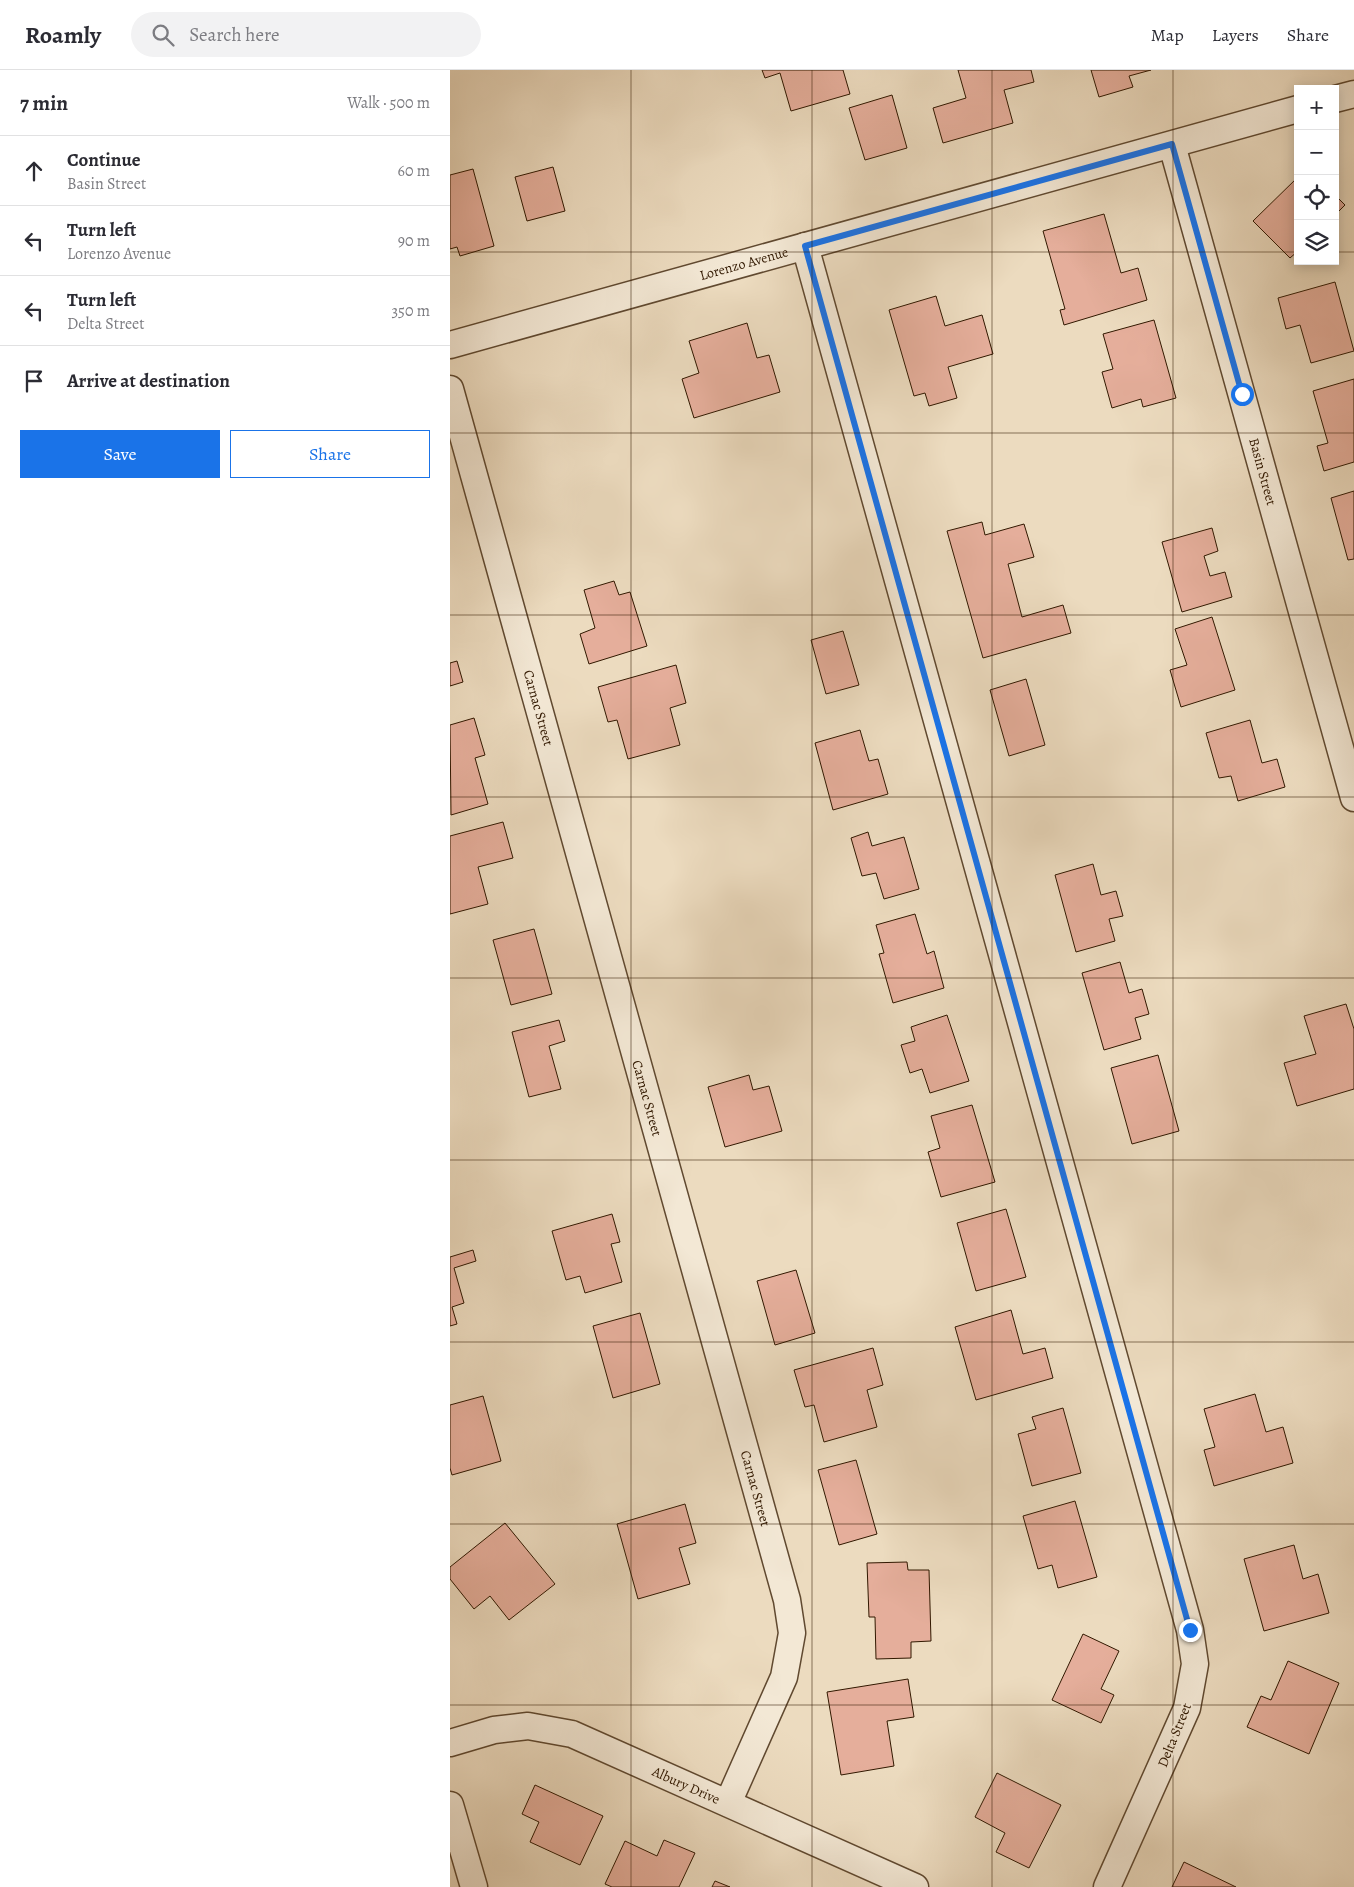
<!DOCTYPE html>
<html lang="en">
<head>
<meta charset="utf-8">
<style>
  body { margin:0; font-family:Alegreya,serif; background:#f2f2f3; color:#2b2b33 }
  .controls { position:absolute; right:15px; top:15px; display:grid; overflow:hidden; border-radius:0px; box-shadow:0 2px 12px #0003 }
  .controls button { width:45px; height:45px; display:grid; place-items:center; padding:0; border:0; border-bottom:1px solid #e1e1e2; background:#fff; color:#2b2b33; font:25px sans-serif }
  .stop { position:absolute; width:15px; height:15px; margin:-11px; border:4px solid #1a73e8; border-radius:50%; background:#fff }
  .stop.end { background:#1a73e8; border-color:#fff; box-shadow:0 1px 5px #0008 }
  .list { margin:0; padding:0; list-style:none }
  h2 { display:flex; justify-content:space-between; align-items:center; height:65px; margin:0; padding:0 20px; font-size:21px }
  h2 small { font-size:16px; font-weight:400; color:#7c7c81 }
  .list li { display:grid; grid-template-columns:32px 1fr auto; gap:15px; align-items:center; box-sizing:border-box; height:70px; padding:0 20px; border-top:1px solid #e1e1e2 }
  .list b { display:block; font-size:19px; white-space:nowrap }
  .list p { margin:0; font-size:16px; white-space:nowrap; color:#7c7c81 }
  .list em { font-size:16px; font-style:normal; color:#7c7c81 }
  .actions { display:flex; gap:10px; padding:15px 20px }
  .actions a { flex:1; padding:11px 0; border:1px solid #1a73e8; border-radius:0px; text-align:center; font-size:18px; color:#1a73e8 }
  .actions .main { background:#1a73e8; color:#fff }
  .icon { flex:none; width:28px; height:28px; fill:none; stroke:currentColor; stroke-width:2; stroke-linecap:round; stroke-linejoin:round }
  .map { position:relative; flex:none; width:904px; height:1817px; overflow:hidden }
  header { display:flex; align-items:center; gap:30px; box-sizing:border-box; height:70px; padding:0 25px; background:#fff; border-bottom:1px solid #e1e1e2 }
  header strong { font-size:24px }
  nav { display:flex; gap:28px; margin-inline-start:auto; font-size:18px }
  .search { width:350px; height:45px; background:#f2f2f3; display:flex; align-items:center; gap:12px; box-sizing:border-box; padding:0 18px; border-radius:28px; color:#7c7c81; font-size:19px }
  main { display:flex }
  aside { flex:1; background:#fff }
  .map>svg:first-child { display:block }
</style>
</head>
<body>
<header>
<strong>Roamly</strong>
<div class="search"><svg class="icon" aria-label="search" viewBox="0 0 24 24"><circle cx="10" cy="10" r="6"/><path d="M15 15l6 6"/></svg>Search here</div>
<nav><a>Map</a><a>Layers</a><a>Share</a></nav>
</header>
<main>
<aside>
<h2>7 min<small>Walk · 500 m</small></h2>
<ul class="list">
<li><svg class="icon" aria-label="ahead" viewBox="0 0 24 24"><path d="M12 20V5M6 11l6-6 6 6"/></svg><div><b>Continue</b><p>Basin Street</p></div><em>60 m</em></li>
<li><svg class="icon" aria-label="left" viewBox="0 0 24 24"><path d="M17 20v-9H6M10 6l-5 5 5 5"/></svg><div><b>Turn left</b><p>Lorenzo Avenue</p></div><em>90 m</em></li>
<li><svg class="icon" aria-label="left" viewBox="0 0 24 24"><path d="M17 20v-9H6M10 6l-5 5 5 5"/></svg><div><b>Turn left</b><p>Delta Street</p></div><em>350 m</em></li>
<li><svg class="icon" aria-label="arrive" viewBox="0 0 24 24"><path d="M6 21V4h12l-3 4 3 4H6"/></svg><div><b>Arrive at destination</b></div></li>
</ul>
<div class="actions"><a class="main">Save</a><a>Share</a></div>
</aside>
<div class="map">
<svg width="904" height="1817" viewBox="0 0 904 1817">
  <rect width="100%" height="100%" fill="#ecdbbf"/>
  <filter id="stains"><feTurbulence type="fractalNoise" baseFrequency=".004" numOctaves="4"/><feColorMatrix values="0 0 0 0 .2 0 0 0 0 .09 0 0 0 0 .02 0 0 0 .5 -.17"/></filter>
  <radialGradient id="worn" r=".72"><stop offset=".6" stop-color="#630" stop-opacity="0"/><stop offset="1" stop-color="#630" stop-opacity=".3"/></radialGradient>
  <path fill="#e5ae9b" stroke="#311800" d="M312,0H393L400,24L341,41L330,3L315,8Z
    M508,0H581L584,12L554,20L563,53L493,73L483,38L516,28Z
    M641,0H701L679,6L683,17L649,27Z
    M442,25L457,78L415,90L399,38Z
    M103,97L115,141L77,151L65,107Z
    M23,99L44,176L10,186L7,177L0,179V105Z
    M848,107V181L840,188L803,151Z
    M885,125L895,135L885,145Z
    M654,144L671,203L688,198L697,230L614,255L610,240L615,239L593,161Z
    M885,212L904,281L861,293L850,255L836,259L828,228Z
    M486,226L495,256L532,245L543,284L498,297L507,328L479,336L475,323L464,326L439,240Z
    M704,250L726,328L693,337L691,329L662,338L652,302L663,299L653,264Z
    M297,253L307,288L319,285L330,322L244,348L232,309L249,303L239,271Z
    M904,309V392L874,401L867,376L878,373L863,321Z
    M904,421V489L898,490L881,428Z
    M532,452L535,465L574,454L584,487L558,494L572,547L613,535L621,563L533,588L497,461Z
    M762,458L768,481L754,486L760,506L775,502L782,527L732,542L712,472Z
    M164,511L169,525L180,522L197,576L139,594L130,564L145,558L134,520Z
    M762,547L785,620L731,637L720,600L737,595L725,559Z
    M393,561L409,615L376,624L361,570Z
    M7,591L13,612L0,616V593Z
    M226,595L236,633L220,638L230,675L178,689L167,650L158,652L148,617Z
    M576,609L595,675L559,686L540,620Z
    M24,648L35,685L25,688L38,734L1,745L0,655Z
    M800,650L812,693L827,689L835,717L788,731L781,706L769,708L756,663Z
    M410,660L419,691L428,689L438,724L383,740L365,673Z
    M53,752L63,788L28,797L38,834L0,844V766Z
    M418,762L422,776L454,767L469,819L434,829L426,803L412,806L401,768Z
    M643,794L651,825L666,821L673,846L659,849L665,871L626,882L605,805Z
    M465,844L477,884L484,881L494,918L443,933L429,884L434,883L426,855Z
    M84,859L102,924L61,935L43,870Z
    M670,892L679,923L692,919L699,944L685,948L691,969L654,980L632,903Z
    M896,934L904,959V1019L847,1036L834,993L866,984L854,946Z
    M497,945L519,1011L480,1023L472,999L460,1003L451,975L465,971L461,957Z
    M109,950L115,971L99,976L111,1019L79,1027L62,962Z
    M708,985L729,1061L682,1074L661,998Z
    M299,1005L303,1020L319,1016L332,1061L275,1077L258,1017Z
    M522,1035L545,1112L491,1127L478,1082L490,1078L481,1046Z
    M556,1139L576,1207L526,1221L507,1153Z
    M162,1144L170,1172L161,1174L172,1212L135,1223L130,1206L116,1210L102,1161Z
    M23,1180L26,1191L4,1198L14,1233L2,1237L7,1254L0,1256V1187Z
    M346,1200L365,1263L325,1275L307,1211Z
    M561,1240L573,1284L595,1278L603,1308L526,1330L505,1257Z
    M190,1243L210,1314L163,1328L143,1256Z
    M423,1278L433,1315L417,1320L427,1357L374,1372L364,1335L355,1337L344,1300Z
    M805,1324L816,1362L833,1357L843,1393L764,1416L754,1380L765,1377L754,1339Z
    M33,1326L51,1391L2,1405L0,1398V1335Z
    M613,1338L631,1403L582,1416L568,1364L586,1359L582,1347Z
    M406,1390L427,1464L389,1475L368,1400Z
    M625,1431L647,1507L608,1518L602,1495L588,1499L573,1446Z
    M235,1434L246,1473L229,1478L240,1514L188,1529L167,1454Z
    M55,1453L105,1514L59,1550L40,1526L24,1539L0,1509V1497Z
    M844,1475L853,1509L868,1504L879,1543L814,1561L794,1489Z
    M457,1492L458,1500H479L481,1571L461,1572V1588L426,1589L425,1547H419L417,1493Z
    M633,1564L669,1581L651,1619L664,1625L651,1653L602,1630Z
    M838,1591L889,1613L859,1684L797,1657L811,1626L821,1630Z
    M458,1609L464,1647L437,1651L444,1696L391,1705L377,1622Z
    M547,1703L611,1735L579,1798L546,1782L555,1763L525,1747Z
    M85,1715L153,1746L130,1795L80,1772L89,1752L72,1744Z
    M214,1770L245,1783L229,1817H162L155,1814L175,1771L207,1786Z
    M734,1792L786,1817H722Z
    M265,1811L280,1817H262Z"/>
  <g fill="none" stroke-linecap="round" stroke-linejoin="round">
    <defs>
      <g id="street">
        <path d="M885,29L904,24"/>
        <path id="s1" d="M722,75L904,728"/>
        <path d="M355,176L740,1560L745,1594L737,1638L657,1817"/>
        <path id="s2" d="M0,275L848,39"/>
        <path id="s3" d="M0,319L337,1530L342,1563L334,1607L278,1733"/>
        <path id="s4" d="M0,1673L44,1660L78,1656L122,1664L465,1817"/>
        <path d="M0,1735L24,1817"/>
      </g>
    </defs>
    <use href="#street" stroke="#604930" stroke-width="29"/>
    <use href="#street" stroke="#f3e8d5" stroke-width="26"/>
  </g>
  <g fill="none" stroke-linecap="round" stroke-linejoin="round">
    <path stroke="#1a73e8" stroke-width="6" d="M740,1560L355,176L722,74L792,324"/>
  </g>
  <path fill="none" stroke="#311800" stroke-width="1" stroke-opacity="0.55" d="M181,0V1817M362,0V1817M542,0V1817M723,0V1817M0,182H848M885,182H904M0,363H904M0,545H904M0,727H904M0,908H904M0,1090H904M0,1272H904M0,1454H904M0,1635H904"/>
  <g text-anchor="middle" stroke-width="4.5" stroke-linejoin="round" paint-order="stroke">
    <g font-size="14" fill="#311800" stroke="#f3e8d5">
      <text dy="5" stroke="none"><textPath href="#s2" startOffset="305">Lorenzo Avenue</textPath></text>
      <text dy="5" stroke="none"><textPath href="#s1" startOffset="339">Basin Street</textPath></text>
      <text dy="5" stroke="none"><textPath href="#s3" startOffset="331">Carnac Street</textPath></text>
      <text dy="5" stroke="none"><textPath href="#s3" startOffset="736">Carnac Street</textPath></text>
      <text dy="5" stroke="none"><textPath href="#s3" startOffset="1141">Carnac Street</textPath></text>
      <text transform="translate(724 1665) rotate(-68)" y="5">Delta Street</text>
      <text dy="5" stroke="none"><textPath href="#s4" startOffset="250">Albury Drive</textPath></text>
    </g>
  </g>
  <rect width="100%" height="100%" filter="url(#stains)"/>
  <rect width="100%" height="100%" fill="url(#worn)"/>
</svg>
<div class="controls">
<button>+</button>
<button>−</button>
<button><svg class="icon" aria-label="locate" viewBox="0 0 24 24"><circle cx="12" cy="12" r="6"/><path d="M12 2v4M12 18v4M2 12h4M18 12h4"/></svg></button>
<button><svg class="icon" aria-label="layers" viewBox="0 0 24 24"><path d="M12 4l9 5-9 5-9-5zM3 14l9 5 9-5"/></svg></button>
</div>
<div class="stop" style="left:792px;top:324px"></div>
<div class="stop end" style="left:740px;top:1560px"></div>
</div>
</main>
</body>
</html>
